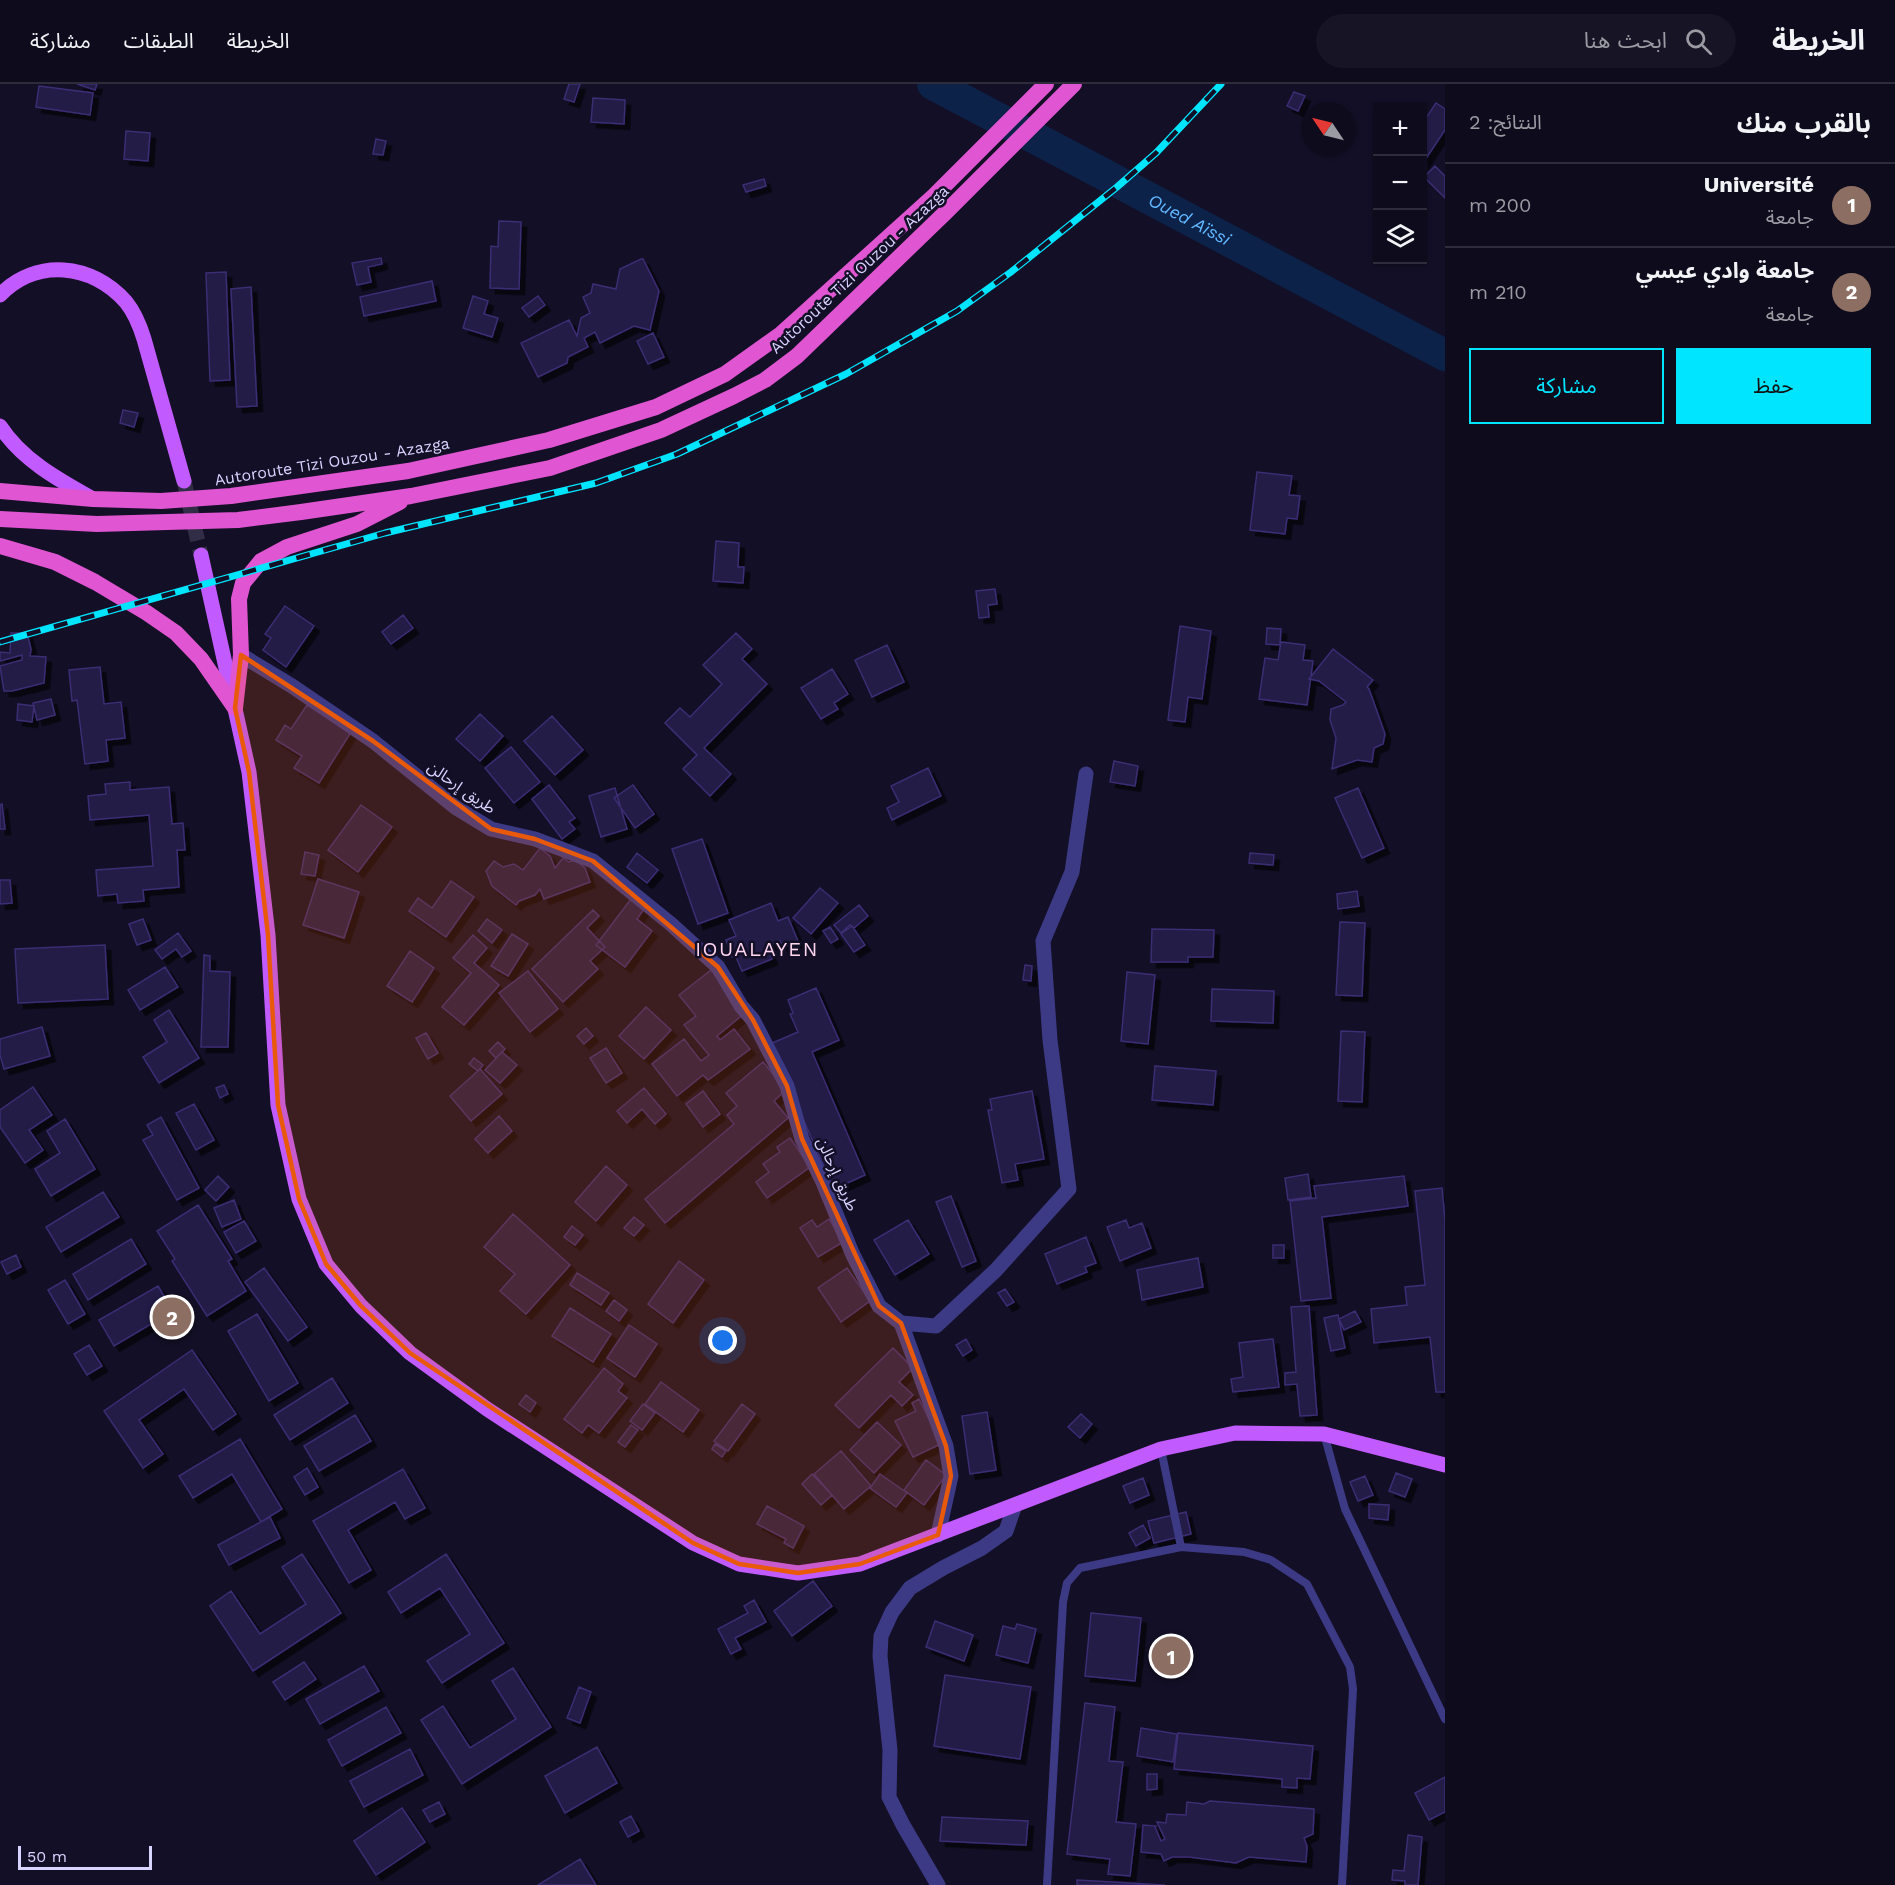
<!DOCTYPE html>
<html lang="ar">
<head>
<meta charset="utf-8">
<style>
  body { margin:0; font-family:"Work Sans","Noto Sans Arabic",sans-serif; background:#171425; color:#f1f3f6; direction:rtl }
  .controls { position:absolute; right:18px; top:18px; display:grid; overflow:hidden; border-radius:0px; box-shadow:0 2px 4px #0004 }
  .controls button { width:54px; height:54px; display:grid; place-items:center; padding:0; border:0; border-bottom:2px solid #2e2b3b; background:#0e0b1c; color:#f1f3f6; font:30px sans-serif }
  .compass { position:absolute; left:1301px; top:18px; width:54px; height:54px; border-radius:50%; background:#0e0b1c; box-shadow:0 2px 4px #0004; rotate:305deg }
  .scale { position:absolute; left:18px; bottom:15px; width:134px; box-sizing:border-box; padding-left:6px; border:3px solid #d9d4ff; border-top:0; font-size:16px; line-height:21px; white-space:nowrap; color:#d9d4ff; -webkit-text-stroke:4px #130f26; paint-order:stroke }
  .you { position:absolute; left:723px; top:1257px; width:21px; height:21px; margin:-15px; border:4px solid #fff; border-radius:50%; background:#1a73e8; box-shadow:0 0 0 9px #1a73e833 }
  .badge { display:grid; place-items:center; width:39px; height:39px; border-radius:50%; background:#00e5ff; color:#fff; font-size:20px; font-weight:700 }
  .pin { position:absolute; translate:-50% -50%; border:3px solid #fff; box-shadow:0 2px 6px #0006 }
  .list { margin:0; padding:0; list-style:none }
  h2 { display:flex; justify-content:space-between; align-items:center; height:78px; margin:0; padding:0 24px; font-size:26px }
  h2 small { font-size:20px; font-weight:400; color:#9b9ba3 }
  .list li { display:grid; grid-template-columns:39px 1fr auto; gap:18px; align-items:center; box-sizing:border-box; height:84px; padding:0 24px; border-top:2px solid #2e2b3b }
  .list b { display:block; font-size:22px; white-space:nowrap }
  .list p { margin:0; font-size:20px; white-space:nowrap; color:#9b9ba3 }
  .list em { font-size:20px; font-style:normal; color:#9b9ba3 }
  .actions { display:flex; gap:12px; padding:18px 24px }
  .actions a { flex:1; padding:14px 0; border:2px solid #00e5ff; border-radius:0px; text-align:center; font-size:21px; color:#00e5ff }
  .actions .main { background:#00e5ff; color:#111 }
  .icon { flex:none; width:33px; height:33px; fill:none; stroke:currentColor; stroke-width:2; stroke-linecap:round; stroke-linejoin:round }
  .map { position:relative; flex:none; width:1445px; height:1801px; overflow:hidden; direction:ltr }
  header { display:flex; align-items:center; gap:36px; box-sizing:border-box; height:84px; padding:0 30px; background:#0e0b1c; border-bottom:2px solid #2e2b3b }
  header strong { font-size:28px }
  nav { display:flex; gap:33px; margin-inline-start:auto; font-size:21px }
  .search { width:420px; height:54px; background:#171425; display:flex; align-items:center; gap:15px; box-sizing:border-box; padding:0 21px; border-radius:33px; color:#9b9ba3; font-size:22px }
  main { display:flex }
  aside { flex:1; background:#0e0b1c }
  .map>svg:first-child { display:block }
</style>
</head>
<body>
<header>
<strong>الخريطة</strong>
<div class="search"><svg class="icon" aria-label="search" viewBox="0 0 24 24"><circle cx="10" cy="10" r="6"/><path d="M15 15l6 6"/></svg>ابحث هنا</div>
<nav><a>الخريطة</a><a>الطبقات</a><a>مشاركة</a></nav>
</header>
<main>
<aside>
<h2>بالقرب منك<small>النتائج: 2</small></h2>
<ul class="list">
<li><span class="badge" style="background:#8d6e63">1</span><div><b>Université</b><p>جامعة</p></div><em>200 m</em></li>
<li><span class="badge" style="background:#8d6e63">2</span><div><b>جامعة وادي عيسي</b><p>جامعة</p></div><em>210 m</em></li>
</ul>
<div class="actions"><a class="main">حفظ</a><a>مشاركة</a></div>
</aside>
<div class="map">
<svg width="1445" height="1801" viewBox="0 0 1445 1801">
  <defs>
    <filter id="shadow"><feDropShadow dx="5.5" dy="5.5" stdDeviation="0" flood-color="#0009"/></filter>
  </defs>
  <rect width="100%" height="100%" fill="#130f26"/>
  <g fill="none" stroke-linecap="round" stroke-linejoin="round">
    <path stroke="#0c2248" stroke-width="32" id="s1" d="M933,0L1445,271"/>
  </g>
  <path fill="#241b47" stroke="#3b2d73" stroke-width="1.5" filter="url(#shadow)" d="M77,0H97L95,6Z
    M569,0H580L574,18L564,15Z
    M39,2L93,9L90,31L36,23Z
    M1294,8L1305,12L1298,27L1287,22Z
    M593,14L625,16L624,40L591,38Z
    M1436,19L1445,25V46L1423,79L1422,40Z
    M126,47L150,49L148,77L124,75Z
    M376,55L386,57L383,71L373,70Z
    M1435,82L1445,92V114L1424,93Z
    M764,95L766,102L746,108L743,101Z
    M499,137L521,138L519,205L490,204L491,162L498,163Z
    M381,174L382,180L368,183L371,198L357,201L352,179Z
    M641,175H643L659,207L650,246L634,242L600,259L595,248L584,254L588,263L568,273L567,279L538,293L521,259L569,236L577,252L581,234L590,229L583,213L591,209L593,200L616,205L620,185Z
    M226,188L230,296L210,297L206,189Z
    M432,197L436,217L364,232L360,213Z
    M251,203L257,322L237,323L231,205Z
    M473,212L488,217L484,230L498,234L492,253L463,244Z
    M538,212L545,221L529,233L522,224Z
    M653,249L664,273L648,280L637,257Z
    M123,326L138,329L134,343L120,339Z
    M1257,388L1292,392L1289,411L1300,412L1297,435L1287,434L1285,450L1250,446Z
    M716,457L739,459L738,483H744L743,499L713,497Z
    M995,505L997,520L988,521L989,533L979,534L976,507Z
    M285,522L314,542L286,583L263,566L271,554L265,550Z
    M403,531L413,544L391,560L382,548Z
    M1180,542L1211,547L1202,615L1188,613L1185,638L1168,636Z
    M1267,544L1281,545L1280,561L1266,560Z
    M11,549H27L31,565L30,572L46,573L44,599L12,607H4L0,582L22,576V571L0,577V568L10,569Z
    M736,549L752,565L742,575L767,600L704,664L731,690L710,712L683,685L697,671L665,639L680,624L690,633L722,600L703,581Z
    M1281,558L1305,561L1303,576L1313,577L1307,621L1259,615L1265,574L1278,576Z
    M887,561L904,598L872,613L855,576Z
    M1333,565L1373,596L1367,603L1369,605L1385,650L1383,660L1374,664L1372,678L1357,676L1332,685L1336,654L1330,636L1331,625L1343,621L1346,618L1319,597L1309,595Z
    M100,583L104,620L121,618L125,654L106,656L108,677L85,680L77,616L72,617L69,586Z
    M832,585L848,610L834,619L838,625L821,635L801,604Z
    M51,615L55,631L37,636L33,619Z
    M18,620L34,622L32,638L17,636Z
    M307,621L351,648L319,699L294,684L302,672L276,656L285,641L291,645Z
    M480,630L503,652L480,677L456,655Z
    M552,632L583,666L555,691L524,657Z
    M511,663L540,698L514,719L485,684Z
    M1114,677L1138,682L1135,702L1110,698Z
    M928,684L941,712L892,736L887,724L899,718L891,702Z
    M130,698V706L169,703L172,740L183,739L185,766H177L179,803L143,806L144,817L118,819L117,810L98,812L96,786L153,782L149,731L90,736L88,712L106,710L105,700Z
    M549,701L575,734L569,738L575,745L562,755L532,715Z
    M633,701L654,730L635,744L614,714Z
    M615,704L627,745L601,753L589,712Z
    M1358,704L1384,764L1362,774L1335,714Z
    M2,720L5,745H0V721Z
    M361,721L392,743L358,788L328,766Z
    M702,755L728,829L698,840L672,765Z
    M540,764L550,772L555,784L563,774L569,778L575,776L585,784L590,798L544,815L540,805L535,811L519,817L516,821L492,802L486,787L494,777L503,783L514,780L523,786Z
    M305,768L319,771L315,792L301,790Z
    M637,769L658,786L647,799L627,783Z
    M1250,769L1274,771L1273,781L1249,779Z
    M318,795L359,808L344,854L303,841Z
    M0,796H10L12,819L0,820Z
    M451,797L474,813L446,853L409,827L418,814L432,824Z
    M820,804L838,819L811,850L793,834Z
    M1357,807L1359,822L1338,825L1337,810Z
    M631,815L644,825L637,835L652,847L625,883L596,861Z
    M771,819L778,837L788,833L798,857L783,864L780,857L767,862L772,875L742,887L735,871L732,873L726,856L736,852L729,836Z
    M859,821L868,832L854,844L850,841L841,849L834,841Z
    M593,826L599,832L587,844L605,863L590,877L598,885L563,918L532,885Z
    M143,835L151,856L137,861L129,840Z
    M487,835L502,846L492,859L478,847Z
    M1340,838L1365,839L1362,912L1336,911Z
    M852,842L865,861L854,868L841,850Z
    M830,843L838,855L831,859L823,847Z
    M1152,845L1214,846L1213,873H1188V878H1151Z
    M178,849L191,867L182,873L176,865L162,875L155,866Z
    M512,850L528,860L508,892L491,882Z
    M473,851L487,864L474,879L499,901L464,941L442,923L471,889L453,874Z
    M105,861L108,915L18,919L15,865Z
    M410,867L434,884L412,918L387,902Z
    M204,871L210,872V887L230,888L228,963H201Z
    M1025,881L1032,882L1031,897L1023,896Z
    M165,883L178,903L140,926L128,906Z
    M711,886L745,929L717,952L720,956L734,945L750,965L708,996L703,991L677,1012L652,980L684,955L701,977L709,971L684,941L696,932L679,911Z
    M528,887L558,925L530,948L499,909Z
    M1127,888L1155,891L1148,960L1121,957Z
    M816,904L839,956L812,968L865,1091L834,1105L770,960L798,948L790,930L793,929L788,916Z
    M1212,905L1274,907L1273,939L1211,937Z
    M646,923L671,946L644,975L619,952Z
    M169,926L199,974L159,999L143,973L167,958L154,936Z
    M42,943L50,972L4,985L0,971V955Z
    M586,944L593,952L584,960L577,952Z
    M1341,947L1365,948L1362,1018L1338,1017Z
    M426,949L438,969L428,975L416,954Z
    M498,958L505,965L496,974L489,967Z
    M606,964L622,989L606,999L590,974Z
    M502,968L517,981L500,999L485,986Z
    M474,974L483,981L478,987L469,980Z
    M763,978L786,1006L774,1017L788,1034L665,1139L645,1115L734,1040L727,1031L737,1022L726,1009Z
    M1155,982L1216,987L1213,1021L1152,1016Z
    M480,985L502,1010L471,1037L450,1012Z
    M224,1001L228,1010L220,1014L216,1004Z
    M33,1003L52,1031L29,1046L43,1066L25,1079L0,1043V1026Z
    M644,1004L666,1030L655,1040L642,1025L627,1039L617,1027Z
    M703,1007L720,1030L703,1043L686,1020Z
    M1032,1007L1044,1075L1015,1080L1018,1096L1002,1099L988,1026H992L990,1015Z
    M194,1020L214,1056L196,1066L176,1029Z
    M499,1032L512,1047L488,1069L475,1055Z
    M161,1033L199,1104L177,1116L143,1056L153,1051L147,1041Z
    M65,1035L95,1085L51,1112L35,1085L60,1069L47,1047Z
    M790,1054L810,1083L767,1114L756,1098L769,1088L763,1080L780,1068L777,1063Z
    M606,1082L627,1101L596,1137L575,1118Z
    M1308,1090L1311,1113L1288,1116L1285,1094Z
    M218,1092L229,1103L216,1117L205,1106Z
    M1404,1092L1408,1122L1322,1133L1331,1214L1301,1217L1290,1117L1316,1114L1314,1102Z
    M1442,1104L1445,1136V1308H1436L1430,1253L1374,1259L1371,1225L1407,1221L1405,1203L1425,1201L1415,1107Z
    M103,1108L119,1133L61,1168L46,1143Z
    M951,1112L976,1177L962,1183L936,1118Z
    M234,1116L241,1135L222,1143L214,1124Z
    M198,1121L232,1175L228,1177L246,1207L207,1232L172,1177L175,1175L157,1147Z
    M513,1130L570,1181L526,1230L500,1207L515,1190L484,1163Z
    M634,1133L644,1141L634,1152L624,1144Z
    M829,1135L843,1158L818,1173L800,1144L812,1136L817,1143Z
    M908,1136L929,1170L895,1191L874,1156Z
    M1126,1136L1129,1144L1142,1139L1151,1164L1120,1177L1107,1143Z
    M244,1137L256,1157L236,1169L224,1148Z
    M572,1142L583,1151L575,1161L564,1153Z
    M1086,1153L1096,1179L1085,1183L1087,1188L1057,1200L1045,1170Z
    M131,1155L146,1180L88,1216L73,1190Z
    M1273,1161H1284V1174H1273Z
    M16,1171L21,1183L7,1190L1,1178Z
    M1198,1174L1203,1203L1142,1216L1137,1186Z
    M679,1177L704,1196L673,1239L648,1220Z
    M264,1184L307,1243L288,1257L245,1198Z
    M847,1184L870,1217L841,1238L818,1204Z
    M577,1189L609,1209L601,1221L570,1201Z
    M65,1196L85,1230L68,1240L48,1206Z
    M158,1202L173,1227L114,1262L99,1236Z
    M1005,1205L1014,1218L1007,1222L998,1209Z
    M614,1216L627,1226L619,1237L606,1227Z
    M1309,1222L1317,1331L1300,1332L1297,1300L1285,1301V1289L1296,1288L1291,1223Z
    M570,1224L611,1250L593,1278L552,1252Z
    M1355,1227L1361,1238L1344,1246L1339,1235Z
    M257,1230L298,1299L269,1317L228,1247Z
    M1338,1231L1345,1264L1331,1267L1324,1234Z
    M629,1241L657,1260L635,1293L607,1274Z
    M966,1255L972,1266L963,1272L956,1261Z
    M1273,1255L1279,1303L1233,1308L1231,1295L1243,1293L1239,1259Z
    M89,1261L102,1282L87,1291L74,1270Z
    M893,1264L913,1284L899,1298L913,1311L902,1322L891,1311L859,1344L835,1321Z
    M192,1266L236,1330L213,1346L184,1305L139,1336L163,1370L143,1384L104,1327Z
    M604,1284L623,1300L618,1307L627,1314L599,1349L588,1341L582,1349L564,1335Z
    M332,1294L348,1319L290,1356L274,1331Z
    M661,1298L699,1326L683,1348L645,1320Z
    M526,1311L536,1319L530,1328L519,1320Z
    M919,1315L941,1360L913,1373L895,1337L916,1327L912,1319Z
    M643,1320L655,1329L642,1346L630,1337Z
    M742,1320L755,1330L728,1367L714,1357Z
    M987,1328L996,1386L970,1390L962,1332Z
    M1081,1330L1092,1340L1080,1354L1068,1343Z
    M355,1331L371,1357L319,1387L304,1362Z
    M877,1338L901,1361L874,1389L850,1366Z
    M631,1341L638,1346L625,1363L618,1358Z
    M240,1355L282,1425L261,1438L232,1390L193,1414L179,1392Z
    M715,1360L726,1367L722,1373L712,1365Z
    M841,1367L871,1402L844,1425L814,1390Z
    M926,1376L946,1391L924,1421L904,1406Z
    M307,1384L318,1403L305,1411L294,1393Z
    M403,1385L425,1424L405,1435L395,1418L348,1446L371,1486L349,1499L313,1437Z
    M1396,1389L1412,1395L1405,1413L1389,1407Z
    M812,1390L832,1411L821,1421L802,1400Z
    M880,1390L907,1409L896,1423L870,1404Z
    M1365,1392L1373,1411L1358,1417L1350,1398Z
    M1143,1394L1149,1411L1130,1419L1123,1402Z
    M1369,1420L1389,1421L1388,1436L1369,1434Z
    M767,1422L804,1442L793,1464L784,1459L786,1455L757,1440Z
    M1186,1428L1191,1450L1154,1459L1148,1437Z
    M270,1433L280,1454L229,1481L218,1461Z
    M1143,1441L1150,1454L1136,1462L1129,1449Z
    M302,1470L341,1529L253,1587L210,1522L231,1507L260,1550L306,1520L282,1483Z
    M446,1470L504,1559L442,1599L427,1577L470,1550L440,1504L401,1529L388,1508Z
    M813,1497L832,1522L792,1552L774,1527Z
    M754,1516L766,1538L735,1554L741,1565L731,1570L718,1545L748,1529L744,1522Z
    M1091,1529L1141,1534L1135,1597L1085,1592Z
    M935,1537L973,1551L964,1577L926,1563Z
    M1017,1540L1036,1545L1028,1579L996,1571L1003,1542L1015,1545Z
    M304,1578L316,1595L285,1616L273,1598Z
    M364,1582L379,1607L320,1640L306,1615Z
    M513,1584L551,1643L462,1700L421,1636L443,1622L470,1664L516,1635L492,1597Z
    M945,1591L1031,1603L1020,1675L934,1662Z
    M579,1603L591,1608L580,1639L567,1634Z
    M1085,1619L1115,1623L1109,1677L1123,1678L1116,1738L1136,1740L1130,1792L1108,1790L1110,1775L1067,1770Z
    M386,1623L401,1649L342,1682L328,1656Z
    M1141,1644L1177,1650L1173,1678L1137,1672Z
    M1178,1649L1313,1662L1310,1695L1297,1694V1704L1282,1703V1695L1174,1685Z
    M597,1663L617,1699L565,1729L545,1692Z
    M410,1665L423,1691L364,1723L350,1697Z
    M1147,1690H1157V1705L1147,1706Z
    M1445,1693V1728L1429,1736L1415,1709Z
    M1210,1717L1314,1725L1313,1750L1304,1754L1307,1762L1306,1778L1249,1773L1236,1779L1189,1773H1172L1164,1777L1161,1770L1141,1768L1143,1741L1156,1742L1155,1743L1161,1757L1165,1755L1157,1738L1166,1739L1167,1730L1186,1731L1187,1718L1204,1720Z
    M439,1718L445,1730L430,1738L423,1726Z
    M402,1724L425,1758L376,1791L354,1757Z
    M631,1732L639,1747L628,1753L620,1738Z
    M942,1733L1028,1737L1026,1761L940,1757Z
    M1408,1751L1422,1753L1418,1801H1405V1797L1392,1796L1393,1786L1404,1787Z
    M580,1775L596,1801H538Z
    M1077,1796L1165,1801H1077Z"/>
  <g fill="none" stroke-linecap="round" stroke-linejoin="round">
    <path stroke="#312d47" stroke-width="15" stroke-dasharray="15 8" stroke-linecap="butt" d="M184,397L201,471"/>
    <path stroke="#3d3a85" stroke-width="8" d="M1324,1350L1345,1425L1445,1635
      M1161,1365L1181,1463
      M1047,1801L1063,1518L1067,1499L1080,1484L1181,1463L1244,1468L1271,1476L1307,1500L1350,1583L1353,1605L1342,1801"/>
    <path stroke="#3d3a85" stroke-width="15" d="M241,571L292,602L373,657L455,723L491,745L535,755L593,777L671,840L718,883L741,922L753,936L787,1002L802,1055L822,1096L853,1171L879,1222L901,1239L936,1242L996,1186L1069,1105L1050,956L1043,857L1072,788L1086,690
      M901,1239L946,1362L951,1392L938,1451
      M938,1801L903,1741L889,1713L890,1666L880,1572L881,1552L892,1528L910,1504L943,1484L982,1464L1006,1447L1015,1421"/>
    <path stroke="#c25bff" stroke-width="15" d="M0,211C36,174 92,179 126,218C135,229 140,242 144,255L184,397
      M0,342C22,376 59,396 93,415
      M201,471L249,688L268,851L278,1021L299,1115L326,1180L361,1222L410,1269L487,1325L693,1459L739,1480L798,1489L860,1480L1161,1365L1235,1349L1324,1350L1445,1381"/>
    <path stroke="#e055d1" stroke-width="16" d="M0,407L93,415L161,417L231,412L408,387L549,356L656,323L725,290L781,250L934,112L1046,0
      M0,435L97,440L238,436L301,428L411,412L550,384L661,346L734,312L765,296L797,272L947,127L1074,0
      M0,462L55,478L95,498L147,529L176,549L201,575L235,624
      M235,624L241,571L239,515L243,499L261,477L287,463L357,440L400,418"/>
    <defs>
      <path id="rail" d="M0,558L385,449L596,399L677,370L846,290L957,227L1011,188L1117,103L1156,69L1221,0"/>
    </defs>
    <use href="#rail" stroke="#00e5ff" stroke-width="7"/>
    <use href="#rail" stroke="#130f26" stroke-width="4.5" stroke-dasharray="14" stroke-linecap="butt"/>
  </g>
  <path fill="#e8590c" fill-opacity="0.2" stroke="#e8590c" stroke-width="4.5" stroke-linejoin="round" d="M241,571L373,657L491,745L535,755L593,777L718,883L753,936L787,1002L802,1055L879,1222L901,1239L946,1362L951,1392L938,1451L860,1480L798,1489L739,1480L693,1459L410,1269L361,1222L326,1180L299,1115L278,1021L268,851L249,688L235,624Z"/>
  <g text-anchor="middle" stroke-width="5" stroke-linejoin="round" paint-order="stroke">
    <g font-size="16" fill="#d9d4ff" stroke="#130f26">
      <text transform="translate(859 185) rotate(-43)" y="6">Autoroute Tizi Ouzou - Azazga</text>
      <text transform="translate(332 377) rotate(-9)" y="6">Autoroute Tizi Ouzou - Azazga</text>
      <text transform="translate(462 703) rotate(35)" y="6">طريق إرحالن</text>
      <text transform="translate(838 1090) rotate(66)" y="6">طريق إرحالن</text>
    </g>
    <g font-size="18" font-style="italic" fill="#62b6ff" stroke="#130f26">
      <text dy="6" stroke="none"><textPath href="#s1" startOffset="290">Oued Aïssi</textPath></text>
    </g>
    <g font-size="20" letter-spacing="1.5" fill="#ffd6f0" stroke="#130f26">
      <text x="757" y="872">IOUALAYEN</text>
    </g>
  </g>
</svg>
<div class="controls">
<button>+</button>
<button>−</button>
<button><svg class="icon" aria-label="layers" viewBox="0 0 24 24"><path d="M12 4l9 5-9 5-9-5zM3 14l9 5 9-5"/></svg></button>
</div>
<svg class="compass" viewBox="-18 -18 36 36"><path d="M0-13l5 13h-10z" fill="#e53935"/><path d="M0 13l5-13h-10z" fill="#9b9ba3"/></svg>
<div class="scale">50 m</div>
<div class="you"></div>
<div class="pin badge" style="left:1171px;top:1572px;background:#8d6e63">1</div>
<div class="pin badge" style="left:172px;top:1233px;background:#8d6e63">2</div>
</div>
</main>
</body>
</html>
